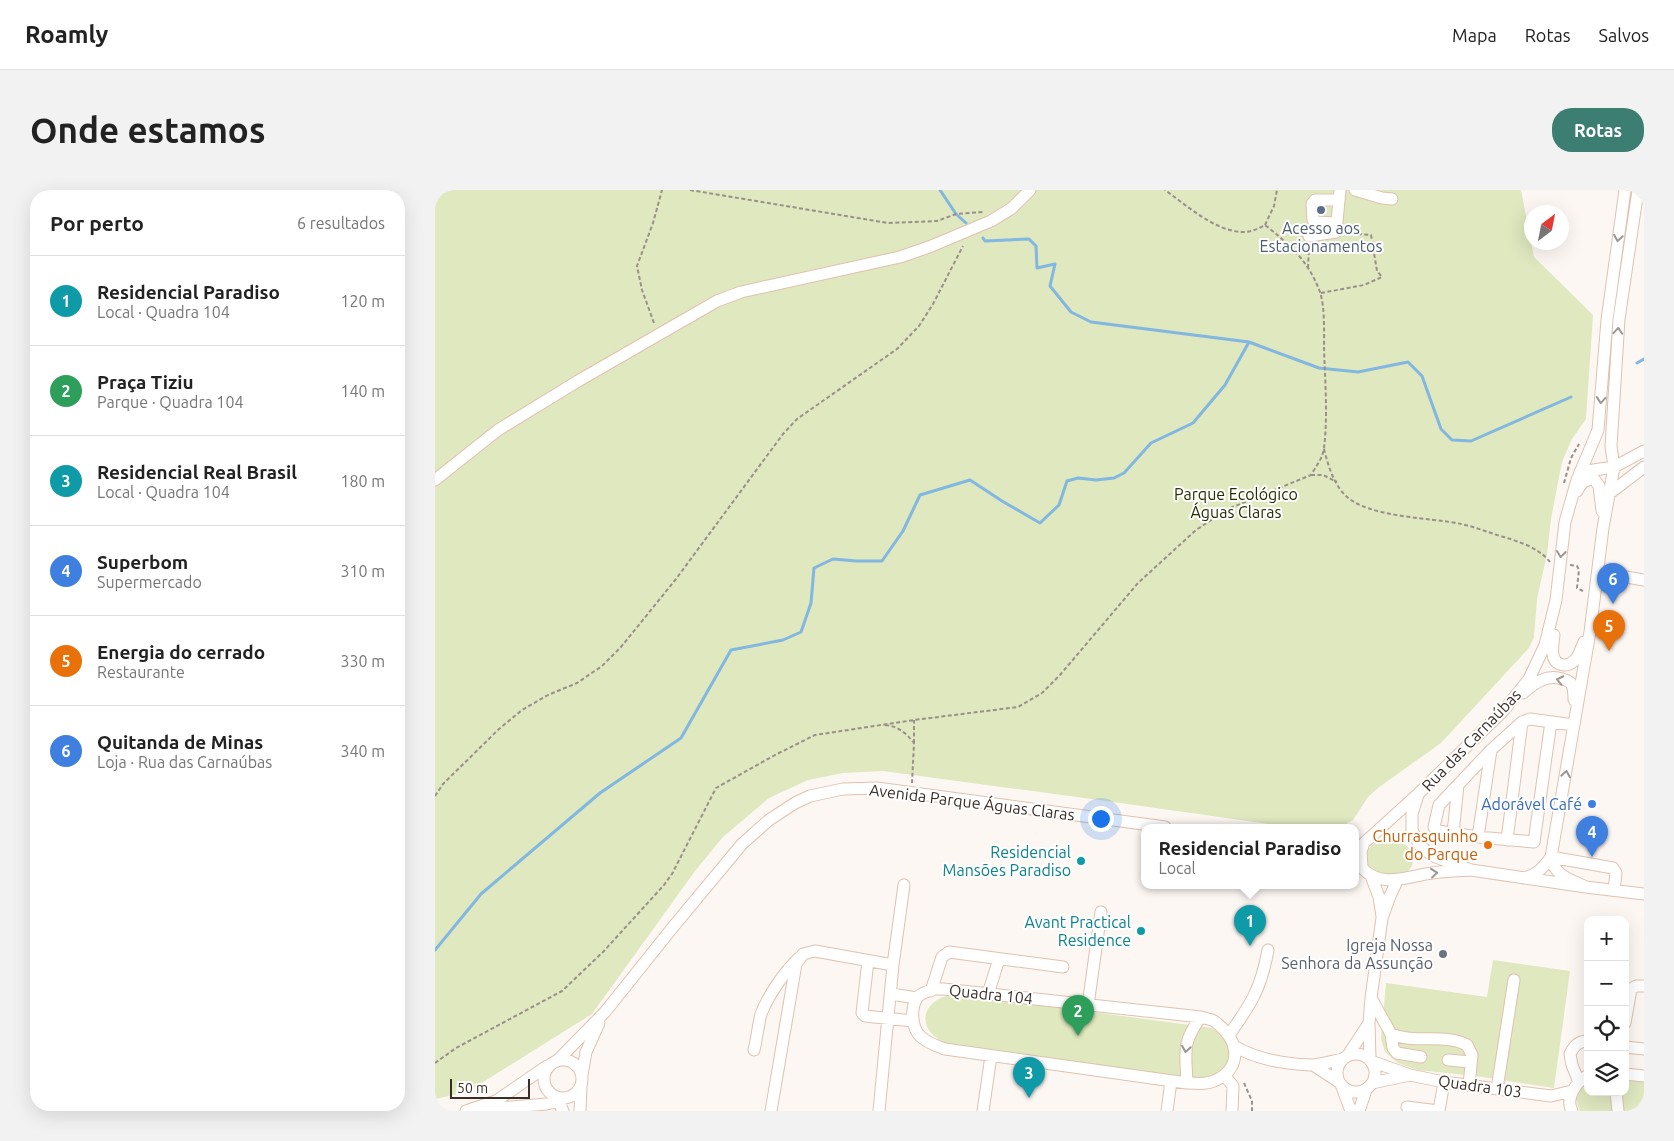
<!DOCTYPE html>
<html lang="pt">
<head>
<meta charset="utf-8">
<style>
  body { margin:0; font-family:Ubuntu,sans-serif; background:#f2f2f2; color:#222 }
  .controls { position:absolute; right:15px; bottom:15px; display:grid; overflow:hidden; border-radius:10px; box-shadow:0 5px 20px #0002 }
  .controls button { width:45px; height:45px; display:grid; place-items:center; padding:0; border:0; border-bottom:1px solid #e0e0e0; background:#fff; color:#222; font:25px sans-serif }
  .compass { position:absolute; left:1089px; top:15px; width:45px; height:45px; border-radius:50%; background:#fff; box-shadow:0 5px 20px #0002; rotate:32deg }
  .scale { position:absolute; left:15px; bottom:12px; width:80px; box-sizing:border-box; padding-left:5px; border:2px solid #3a2e27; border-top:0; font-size:14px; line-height:18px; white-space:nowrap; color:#3a2e27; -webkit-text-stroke:4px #fff; paint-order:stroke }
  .you { position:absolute; left:665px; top:628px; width:18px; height:18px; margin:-12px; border:4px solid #fff; border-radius:50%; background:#1a73e8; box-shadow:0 0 0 8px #1a73e833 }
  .badge { display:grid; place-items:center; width:32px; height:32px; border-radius:50%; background:#3c7f72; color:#fff; font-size:16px; font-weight:700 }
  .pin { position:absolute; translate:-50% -41px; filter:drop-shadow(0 1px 2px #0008) }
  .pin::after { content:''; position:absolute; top:26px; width:18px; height:15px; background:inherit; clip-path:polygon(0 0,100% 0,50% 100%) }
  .popup { position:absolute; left:706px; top:634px; width:218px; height:65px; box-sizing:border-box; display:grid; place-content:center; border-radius:10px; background:#fff; filter:drop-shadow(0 1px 4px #0005); font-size:16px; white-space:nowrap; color:#767676 }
  .popup b { font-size:19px; color:#222 }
  .popup::after { content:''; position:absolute; left:50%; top:100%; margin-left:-10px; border:10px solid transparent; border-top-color:#fff }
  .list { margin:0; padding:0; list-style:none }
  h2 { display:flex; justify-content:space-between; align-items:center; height:65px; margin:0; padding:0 20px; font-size:21px }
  h2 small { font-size:16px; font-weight:400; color:#767676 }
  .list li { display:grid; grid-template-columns:32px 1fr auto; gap:15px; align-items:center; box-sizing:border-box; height:90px; padding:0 20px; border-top:1px solid #e0e0e0 }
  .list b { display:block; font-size:19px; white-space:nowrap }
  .list p { margin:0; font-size:16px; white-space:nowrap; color:#767676 }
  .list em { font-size:16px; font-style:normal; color:#767676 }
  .icon { flex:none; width:28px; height:28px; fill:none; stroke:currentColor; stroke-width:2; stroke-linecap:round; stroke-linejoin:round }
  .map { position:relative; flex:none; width:1209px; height:921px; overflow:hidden; border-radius:20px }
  header { display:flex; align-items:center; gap:30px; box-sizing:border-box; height:70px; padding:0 25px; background:#fff; border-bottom:1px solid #e0e0e0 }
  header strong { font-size:24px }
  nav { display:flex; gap:28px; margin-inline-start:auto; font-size:18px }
  .intro { display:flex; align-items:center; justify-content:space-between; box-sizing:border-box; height:120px; padding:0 30px }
  h1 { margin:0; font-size:35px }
  .button { padding:12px 22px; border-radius:20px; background:#3c7f72; color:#fff; font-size:18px; font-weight:700 }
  main { display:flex; gap:30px; padding:0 30px }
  aside { flex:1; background:#fff; border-radius:20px; box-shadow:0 5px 20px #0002 }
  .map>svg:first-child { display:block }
</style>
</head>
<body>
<header>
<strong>Roamly</strong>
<nav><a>Mapa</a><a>Rotas</a><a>Salvos</a></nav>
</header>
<div class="intro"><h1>Onde estamos</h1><a class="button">Rotas</a></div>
<main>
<aside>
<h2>Por perto<small>6 resultados</small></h2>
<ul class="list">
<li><span class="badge" style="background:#0f9aa8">1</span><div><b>Residencial Paradiso</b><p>Local · Quadra 104</p></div><em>120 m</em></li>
<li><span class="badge" style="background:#2e9e5b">2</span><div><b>Praça Tiziu</b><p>Parque · Quadra 104</p></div><em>140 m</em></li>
<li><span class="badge" style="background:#0f9aa8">3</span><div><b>Residencial Real Brasil</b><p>Local · Quadra 104</p></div><em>180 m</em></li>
<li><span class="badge" style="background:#3f7fe0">4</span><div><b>Superbom</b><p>Supermercado</p></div><em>310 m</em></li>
<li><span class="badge" style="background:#e8710a">5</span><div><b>Energia do cerrado</b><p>Restaurante</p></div><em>330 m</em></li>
<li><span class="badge" style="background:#3f7fe0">6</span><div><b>Quitanda de Minas</b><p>Loja · Rua das Carnaúbas</p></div><em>340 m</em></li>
</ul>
</aside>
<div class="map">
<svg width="1209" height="921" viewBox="0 0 1209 921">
  <rect width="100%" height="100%" fill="#fdf7f3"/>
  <path fill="#dfe8bf" d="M0,0H1086L1099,67L1158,125L1151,229L1137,249L1127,272L1116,329L1112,364L1102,409L1099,447L1094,458L1006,553L943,598L933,607L918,630L912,633L911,637H855L664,610L448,581L408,583L373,590L334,608L288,647L260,681L157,824L32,902L0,909Z
    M950,649C957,650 964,651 970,655C980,661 982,678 969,683C966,685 961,685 957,685C946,686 937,682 930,672C931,659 937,652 950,649Z
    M1058,770L1135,781L1119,898L1041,886L982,880L963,873L950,862L946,849L951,793L1052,807Z
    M523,804L777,838L792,850L798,865L780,889L756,890L514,854C478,842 485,806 523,804Z
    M1190,887L1209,890V921H1145L1143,917L1141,904L1153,890V902H1190Z"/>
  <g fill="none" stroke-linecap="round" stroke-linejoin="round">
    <path stroke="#81b7e0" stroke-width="3" d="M505,0L521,24L531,33
      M548,48L550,51L594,49L601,56L602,78L620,74L615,96L636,122L656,132L814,152
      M1202,173L1209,169
      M0,760L46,704L165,603L246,548L296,460L348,450L366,442L376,413L379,378L398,369L421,371H447L468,341L485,305L535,290L567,311L605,333L624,315L632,291L643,288L661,290L679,288L689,283L716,253L758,233L790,195L814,152L884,178L923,182L973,172L987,186L1006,239L1017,250L1036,251L1136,207"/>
    <defs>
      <path id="minor" d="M920,0L947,8L957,9
        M902,33L880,32L878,30L877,14L880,10H904
        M874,46L901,42L905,0
        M1145,282L1179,277L1209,261
        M0,290L63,240L143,191L282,111L306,102L465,67L494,57L556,31L577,18L595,0
        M1142,301C1146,293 1150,289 1159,289L1164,296L1167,321
        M1175,303L1209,277
        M1163,382L1209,390
        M1119,445C1118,455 1113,473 1129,475C1133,475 1137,473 1140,470C1144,466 1146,458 1149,452
        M1088,503C1099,493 1112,484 1127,489C1131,490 1135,491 1137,495C1139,499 1139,506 1139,510
        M1116,532L1099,652L1043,647L1003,641L999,637L1004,615L1056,560L1087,532L1095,529L1139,535
        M983,605L977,624V640L985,656L998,666L1036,680L1151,697L1209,704
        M1018,643L1023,595
        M1043,647L1056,560
        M1072,650L1087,532
        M1116,667L1178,678L1181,683L1179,700
        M1036,680C1023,681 1010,681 997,683C973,686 946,699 927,678L926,661L929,653L983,604L1069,520L1094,489L1110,455L1121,410L1130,332L1142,290L1163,240L1172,130L1190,0
        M936,686L944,707L947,726
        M1089,688C1103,684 1108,678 1116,667
        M1151,697C1135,689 1119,686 1116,667L1155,442L1168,338L1179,277L1176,256L1184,129L1203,0
        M433,771L427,823L430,826L478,831
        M499,799H509L766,827C769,828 774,829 777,830C782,832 785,836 789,840C806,858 803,881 779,891C771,895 761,893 752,893L510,859C502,856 492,853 485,846C477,838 475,819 482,808C485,803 494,801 499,799Z
        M496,801L507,767L514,762L628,777
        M456,804L482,808
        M553,804L564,769
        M936,808L956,844C980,854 1009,843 1032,855L1037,865L1034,895
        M653,815L666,722
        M1190,833L1196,799L1201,796H1209
        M956,844L958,858L962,863L986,867
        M794,845C816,814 826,799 833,760
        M799,856C821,869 851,874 876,875C886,875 898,871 908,869
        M1190,857L1209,859
        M319,860C322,848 323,836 326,824C333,806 349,782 364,768
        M902 883a19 19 0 1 1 38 0a19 19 0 1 1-38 0Z
        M913,865L934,833
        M935,869L934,833L936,808L947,728L955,706L963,689
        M109 889a19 19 0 1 1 38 0a19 19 0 1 1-38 0Z
        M123,870L170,822L238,737L307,654L334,630L360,613L375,606L408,599L442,598L730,637
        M1013,870L1036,872
        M936,871L975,885L1009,892L1116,906L1137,901
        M878,875L904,892
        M1190,884L1209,886
        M147,885L151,862L164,833
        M789,885L798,896L797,921
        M1144,892L1137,875L1135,864C1139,856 1143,851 1153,851
        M752,893C751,863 746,853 766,827
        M937,893L975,885
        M907,897L916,921
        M1062,899L1079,790
        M1181,902L1183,921
        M126,908V917L128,921
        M972,917L1003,921
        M51,919L112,914L121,912L124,908
        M31,921L61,911L112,876
        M145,921L146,896
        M336,921L361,774L368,764L380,761L458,775
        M444,921L458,775L469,695
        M548,921L556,866
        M732,921L736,891
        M924,921L931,900
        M1004,921L1009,892
        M1137,921C1130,908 1141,892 1153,885"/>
    </defs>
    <use href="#minor" stroke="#e0c1af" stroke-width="13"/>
    <path stroke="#9a908b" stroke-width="2" stroke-dasharray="4 2.5" stroke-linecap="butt" d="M255,0L453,33L502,31L521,24L548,22
      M830,35L839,16L842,0
      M873,78L874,57
      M886,103L929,95L947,87L942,81L936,45L911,43
      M219,133L207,100L202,76L218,33L227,0
      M889,259C893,275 898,292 909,304C931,328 994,327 1026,334C1041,337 1054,343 1069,347C1085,352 1104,358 1115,372
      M876,285H888L902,292
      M1129,293L1136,268L1144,254
      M1135,375L1142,376L1144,380L1142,398L1148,401
      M450,535C463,536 471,543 479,553L477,593
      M479,553V530
      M0,606L8,594L64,539L87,520L113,505L142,493L167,476L186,457L241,389L348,244L362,229L462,159L484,136L498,114L528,56
      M0,873L21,858L127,801L168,762L229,695L237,684L281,598L340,565L380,545L479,530L583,517L607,503L625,485L703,393L761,340L793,319L876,285C881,276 888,268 889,258C893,225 890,191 889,158C889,141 890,118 885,102C873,70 855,55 830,35C823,39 816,42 808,42C781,42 751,15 730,0
      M809,893L817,911V921"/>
    <use href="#minor" stroke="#fff" stroke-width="11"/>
  </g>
  <defs><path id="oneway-chevron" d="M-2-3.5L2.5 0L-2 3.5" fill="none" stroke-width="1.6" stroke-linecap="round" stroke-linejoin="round" transform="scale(1.25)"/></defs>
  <g stroke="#9c9693">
    <use href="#oneway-chevron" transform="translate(1183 48) rotate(99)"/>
    <use href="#oneway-chevron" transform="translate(1183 141) rotate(-86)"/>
    <use href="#oneway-chevron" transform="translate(1166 210) rotate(95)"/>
    <use href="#oneway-chevron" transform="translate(1126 364) rotate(97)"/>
    <use href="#oneway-chevron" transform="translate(1125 490) rotate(-168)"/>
    <use href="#oneway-chevron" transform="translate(1131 584) rotate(-80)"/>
    <use href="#oneway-chevron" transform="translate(999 683) rotate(-6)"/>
    <use href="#oneway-chevron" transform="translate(751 859) rotate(99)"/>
  </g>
  <circle fill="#5c6f8a" stroke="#fff" stroke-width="2" cx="886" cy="20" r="5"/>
  <circle fill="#3f7fe0" stroke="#fff" stroke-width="2" cx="1157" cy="614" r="5"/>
  <circle fill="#e8710a" stroke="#fff" stroke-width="2" cx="1053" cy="655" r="5"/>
  <g fill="#0f9aa8" stroke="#fff" stroke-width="2">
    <circle cx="646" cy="671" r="5"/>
    <circle cx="706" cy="741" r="5"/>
  </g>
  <circle fill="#6b7280" stroke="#fff" stroke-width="2" cx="1008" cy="764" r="5"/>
  <g text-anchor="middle" stroke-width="4" stroke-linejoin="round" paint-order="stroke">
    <g font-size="16" fill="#4e5e75" stroke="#fff">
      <text x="886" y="44">Acesso aos<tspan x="886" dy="18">Estacionamentos</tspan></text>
    </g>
    <g font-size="16" fill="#272d00" stroke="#fff">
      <text x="801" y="310">Parque Ecológico<tspan x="801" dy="18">Águas Claras</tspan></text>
    </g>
    <g font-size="16" fill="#3a2e27" stroke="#fff">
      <text transform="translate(1036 550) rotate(-46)" y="6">Rua das Carnaúbas</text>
      <text transform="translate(537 612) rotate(7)" y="6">Avenida Parque Águas Claras</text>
      <text transform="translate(556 804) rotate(6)" y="6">Quadra 104</text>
      <text transform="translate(1045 896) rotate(8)" y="6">Quadra 103</text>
    </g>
    <g font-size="16" fill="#366cbe" stroke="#fff" text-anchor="end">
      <text x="1147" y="620">Adorável Café</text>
    </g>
    <g font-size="16" fill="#c56008" stroke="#fff" text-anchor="end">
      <text x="1043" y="652">Churrasquinho<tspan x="1043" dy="18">do Parque</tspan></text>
    </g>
    <g font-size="16" fill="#0d838f" stroke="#fff" text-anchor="end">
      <text x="636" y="668">Residencial<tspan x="636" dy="18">Mansões Paradiso</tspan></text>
      <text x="696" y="738">Avant Practical<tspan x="696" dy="18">Residence</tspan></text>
    </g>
    <g font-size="16" fill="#5b616d" stroke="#fff" text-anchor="end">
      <text x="998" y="761">Igreja Nossa<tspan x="998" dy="18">Senhora da Assunção</tspan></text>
    </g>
  </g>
</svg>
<div class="controls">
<button>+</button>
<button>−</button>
<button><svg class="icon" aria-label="locate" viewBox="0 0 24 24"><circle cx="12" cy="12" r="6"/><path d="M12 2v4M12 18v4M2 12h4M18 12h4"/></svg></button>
<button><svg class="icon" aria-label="layers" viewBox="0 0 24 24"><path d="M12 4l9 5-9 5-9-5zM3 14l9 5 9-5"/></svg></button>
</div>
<svg class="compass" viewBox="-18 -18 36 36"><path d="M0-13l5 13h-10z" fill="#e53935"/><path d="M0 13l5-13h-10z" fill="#767676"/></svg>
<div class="scale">50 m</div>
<div class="you"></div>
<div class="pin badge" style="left:815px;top:756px;background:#0f9aa8">1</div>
<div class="popup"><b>Residencial Paradiso</b>Local</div>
<div class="pin badge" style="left:643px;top:846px;background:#2e9e5b">2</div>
<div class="pin badge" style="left:594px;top:908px;background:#0f9aa8">3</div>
<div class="pin badge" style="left:1157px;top:667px;background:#3f7fe0">4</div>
<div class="pin badge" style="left:1174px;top:461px;background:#e8710a">5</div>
<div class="pin badge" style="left:1178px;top:414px;background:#3f7fe0">6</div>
</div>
</main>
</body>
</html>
